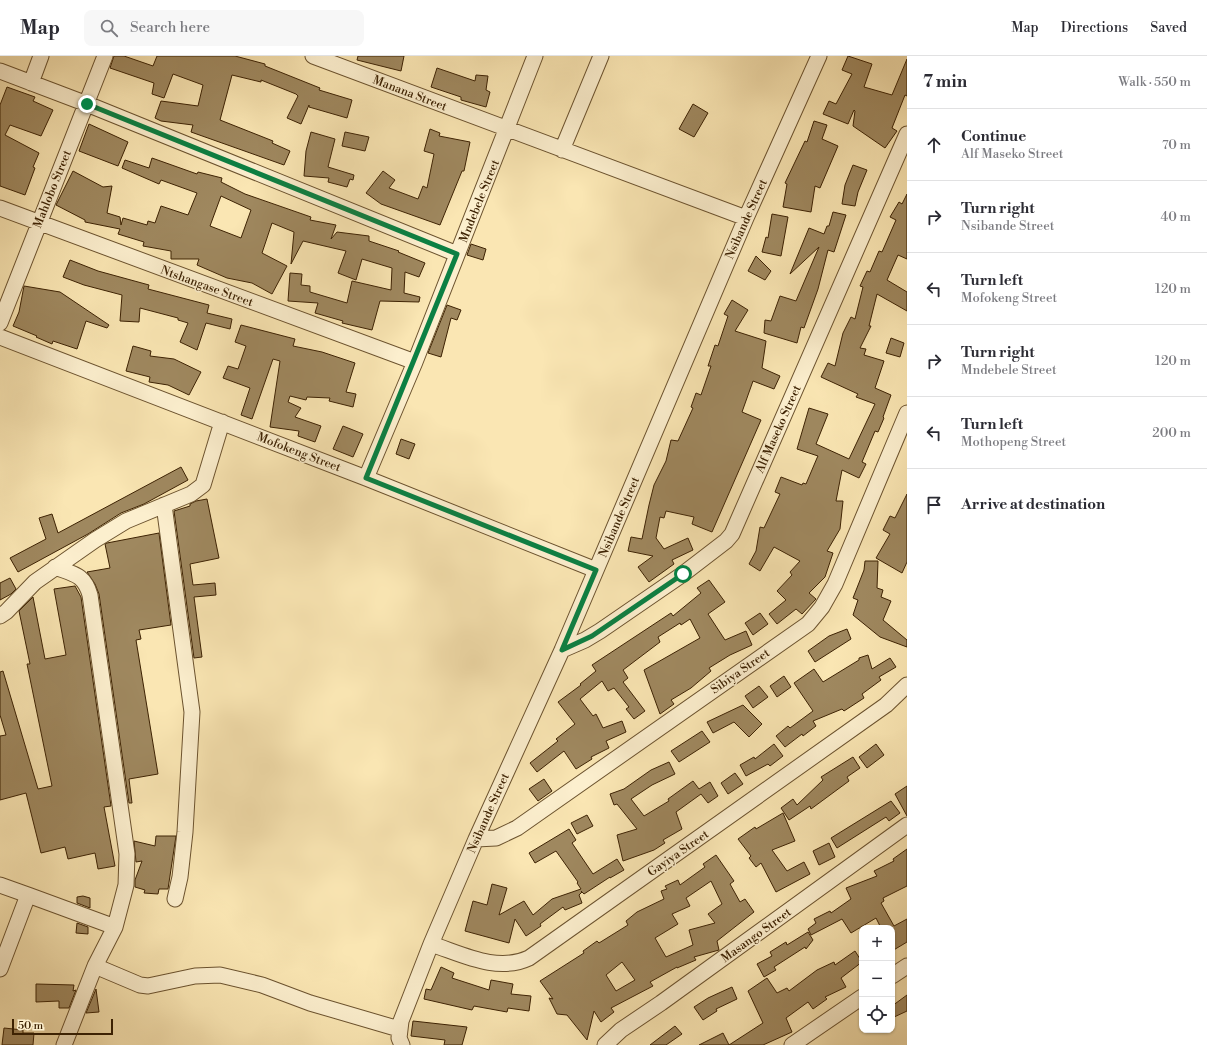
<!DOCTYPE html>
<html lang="en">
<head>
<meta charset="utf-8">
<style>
  body { margin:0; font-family:"Libre Bodoni",serif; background:#f7f7f7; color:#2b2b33 }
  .controls { position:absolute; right:12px; bottom:12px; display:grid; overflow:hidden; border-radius:8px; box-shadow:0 1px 3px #0004 }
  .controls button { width:36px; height:36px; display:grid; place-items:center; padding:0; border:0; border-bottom:1px solid #e1e1e2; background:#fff; color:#2b2b33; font:20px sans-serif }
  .scale { position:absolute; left:12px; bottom:10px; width:101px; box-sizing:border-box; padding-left:4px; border:2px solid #3d2203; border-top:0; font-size:11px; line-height:14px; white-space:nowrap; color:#3d2203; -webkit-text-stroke:3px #fcefce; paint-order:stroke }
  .stop { position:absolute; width:12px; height:12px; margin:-9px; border:3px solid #0b8043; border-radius:50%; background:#fff }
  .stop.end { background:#0b8043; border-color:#fff; box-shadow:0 1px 4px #0008 }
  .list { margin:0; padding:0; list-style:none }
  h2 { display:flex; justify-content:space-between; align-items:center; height:52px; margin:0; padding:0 16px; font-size:17px }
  h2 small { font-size:13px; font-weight:400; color:#7c7c81 }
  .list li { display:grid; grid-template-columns:26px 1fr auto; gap:12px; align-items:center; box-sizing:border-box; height:72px; padding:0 16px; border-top:1px solid #e1e1e2 }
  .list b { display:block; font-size:15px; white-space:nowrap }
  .list p { margin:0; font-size:13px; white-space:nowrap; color:#7c7c81 }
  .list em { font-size:13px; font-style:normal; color:#7c7c81 }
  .icon { flex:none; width:22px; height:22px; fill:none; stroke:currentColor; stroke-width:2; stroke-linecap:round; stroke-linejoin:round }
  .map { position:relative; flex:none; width:907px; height:989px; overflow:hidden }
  header { display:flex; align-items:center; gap:24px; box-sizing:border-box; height:56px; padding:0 20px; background:#fff; border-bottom:1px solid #e1e1e2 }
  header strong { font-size:19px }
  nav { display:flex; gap:22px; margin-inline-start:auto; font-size:14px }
  .search { width:280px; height:36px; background:#f7f7f7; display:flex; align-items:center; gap:10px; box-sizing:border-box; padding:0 14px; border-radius:8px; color:#7c7c81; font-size:15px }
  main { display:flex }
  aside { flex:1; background:#fff }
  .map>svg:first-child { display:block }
</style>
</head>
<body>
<header>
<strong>Map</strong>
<div class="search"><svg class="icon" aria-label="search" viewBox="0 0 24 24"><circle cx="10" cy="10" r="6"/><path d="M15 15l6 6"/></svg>Search here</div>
<nav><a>Map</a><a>Directions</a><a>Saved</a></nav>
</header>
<main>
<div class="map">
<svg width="907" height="989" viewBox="0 0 907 989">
  <rect width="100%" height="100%" fill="#fae6b3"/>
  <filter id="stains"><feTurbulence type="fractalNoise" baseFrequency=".005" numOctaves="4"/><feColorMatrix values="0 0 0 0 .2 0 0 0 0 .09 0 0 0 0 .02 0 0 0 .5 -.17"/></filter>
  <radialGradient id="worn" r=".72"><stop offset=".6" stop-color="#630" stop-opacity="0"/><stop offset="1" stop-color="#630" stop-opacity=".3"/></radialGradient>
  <path fill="#9f885f" stroke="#3d2203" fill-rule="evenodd" d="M114,0H124L153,10L157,0H235L265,8V10L320,32L319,34L352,44L347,62L309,51V49L301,68L287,62L298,40L296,38L261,24V26L232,19L220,64L273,85L272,87L290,95L284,109L191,76L193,69L161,65L155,62L161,45L198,50L203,29L173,18L164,42L152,38L154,27L110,12Z
    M358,0H404L401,15L357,4Z
    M848,0L872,8L864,31L892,39L907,3V40L905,39L892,72L897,75L885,92L853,70L855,55L854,54L848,68L823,58L829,45L836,48L852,18L842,14Z
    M437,12L475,25L476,19L488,20L486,34L490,36L486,51L461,44V41L431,31Z
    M7,31L35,41L33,45L53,54L41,80L10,69L5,79L39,97L33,111L35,112L25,139L0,130V49Z
    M693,48L708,57L694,81L679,73Z
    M814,65L827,69L822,83L838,90L820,132L815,130L811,156L783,151L787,128L785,127L805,85L807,86Z
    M89,68L128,86L118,110L79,95Z
    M430,73L440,77L439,80L470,86L464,115H462L440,169L381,148L366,137L383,115L395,124L389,132L418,143L423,130L427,132L434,98L424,95Z
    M311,76L335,83L328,111L354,119L353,124L350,123L347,131L328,126L329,122L304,120L306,95Z
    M345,76L369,81L365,95L342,90Z
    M152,102L197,118L198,116L222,122L221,126L245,138L311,161L310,164L336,169L331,183L337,176L369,180V185L399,195L398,196L425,207L419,221L405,216L404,237L420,241L419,246L380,245L372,274L342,267L343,265L315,257L318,247L288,245L290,217L302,218L301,229L310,230V236L347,247L352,225L391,234L392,212L362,203L356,224L338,217L346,195L303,185L291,208L294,176L272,167L262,197L287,210L272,238L252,227L227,222L197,209L199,203H171V195L143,190L144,186L118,178L120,173L85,166V164L56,149L73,115L103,131L112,130L107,157L120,161L121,169L123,162L147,169L148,165L155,167L161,150L188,159L197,137L161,124L159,128L122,112L125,104L149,112ZM221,140L251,154L241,182L210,170Z
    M853,109L867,114L858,136L855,150L842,148L845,129Z
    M907,138V203L898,199L887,224L907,236V255L877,238L869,270H871L860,292L866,293L864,299L884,305L875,332L891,339L883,361L884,362L878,376L875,375L862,406L866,408L859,422L842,414L836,445H843L840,473L827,495L833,497L825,521L809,537L816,543L802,558L796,553L777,568L769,558L786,544L777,535L792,519L790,516L800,505L774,491L760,515L749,508L756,495L760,471L764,472L780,438L775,436L781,421L802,429L803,427L806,428L817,402L818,400L797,393L809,352L828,358L816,388L849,403L875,348L856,341L858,338L821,321L828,307L835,310L843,277L851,261L855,263L863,231L860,230L867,215L870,216L879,195L882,196L896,164L890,161L899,146L902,148Z
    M833,156L846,159L834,196L828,194L818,233L804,272L801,271L797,287L764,277L765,264L771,265L780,240L796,245L819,191L790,218L809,172L824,178L827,170H829Z
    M772,158L788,161L781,200L762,196L766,181L768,182Z
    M471,188L486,193L483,204L467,199Z
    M756,200L771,215L765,224L748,215Z
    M70,204L98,215L149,229L148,233L209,249L207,257L232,263L230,273L206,267L197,294L180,286L188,267L178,264V262L140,252L139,266L120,265L122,239L84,229L63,221Z
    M24,230L60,236L109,269L107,272L86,265L77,293L53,285L52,288L36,281L37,280L13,270L19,256Z
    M732,244L748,254L735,275L766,285L762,312L780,320L774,333L753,325L742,356L761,364L712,476L692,468L694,461L666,455L664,462L660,461L656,482L664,493L688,482L693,494L672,504L674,508L649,526L638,511L653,500L628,495L631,481L642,483L649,449L654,429L666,405L671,384L678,385L693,352L691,351L696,337L701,339L711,310H708L715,289L718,290L728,260L724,258Z
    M447,249L461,254L457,264L451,262L441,301L428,297Z
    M241,269L295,283L293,290L322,296L355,307L346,336L356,338L353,351L329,345L330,342L307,341L306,344L290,340L288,346L301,352L295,361L321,370L315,386L298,380L299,375L270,371L280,305L273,303L252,363L241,359L250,332L223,322L228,310L238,313L246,290L235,286Z
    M891,282L904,287L900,301L886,297Z
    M133,290L151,295L150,300L174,303L201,316L189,339L168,329L149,326L150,321L126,315Z
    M343,370L363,378L353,401L333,393Z
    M401,383L415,388L409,403L396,398Z
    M181,411L188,424L144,448L121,457L88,478L18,516L10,502L46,483L39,462L52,458L58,477Z
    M907,438V506L902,517L876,502L890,478L883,474L890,460L895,462Z
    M207,443L219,502L190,508L193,529L215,527L216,539L194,541L202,601L194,602L174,455L190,450V448L196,445Z
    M159,477L171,569L139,574L141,583L136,584L158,718L129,723L132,747H129L99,538L95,528L87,516L110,512L105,488L107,487Z
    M865,505H878L877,532L883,534L881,541L891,545L883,564L907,584V591L880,581L853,559L858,544L853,542L864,514Z
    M10,522L16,533L11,538L0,544V527Z
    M709,524L725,546L708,558L725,584L746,575L752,589L730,599L709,612L711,615L691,632L671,644L674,648L660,658L644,614L700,582L690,563L681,569L680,567L658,581L660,586L623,614L628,622L623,626L645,655L634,663L626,653L629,651L614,632L608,635L602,625L580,643L593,660L596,658L603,672L622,665L626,676L606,685L609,692L591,701L592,703L576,713L564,695L537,716L530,707L558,685L556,683L575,668L558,646L581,629L580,628L596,615L592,609L671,557L673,560L701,537L697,532Z
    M75,530L81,541L111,750L104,751L115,810L98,813L95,797L68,803L65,791L41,797L26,737L0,744V680L6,679L0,659V616L3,615L38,733L52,730L27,608H30L19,555L33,541L45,603L66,599L54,533Z
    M760,557L768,568L753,579L745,567Z
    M847,573L851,583L815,606L808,595L829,580Z
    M868,599L872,613L890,602L896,611L879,621L881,624L862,638L864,642L844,655L842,653L813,665L816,670L803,680L802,678L785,691L776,680L788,670L790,672L813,655L794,627L814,613L823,626L859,604V602Z
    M784,620L791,631L777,641L770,630Z
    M759,630L768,641L753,652L745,640Z
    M743,649L762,668L749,681L734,666L713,677L707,666Z
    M702,675L710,686L679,706L671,695Z
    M774,688L783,700L770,710L768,708L746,720L740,709L754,701L755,703Z
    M876,688L884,699L867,712L859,701Z
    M853,701L860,712L847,721L849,725L811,753L810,750L789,764L781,752L793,743L797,749L823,724L821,721Z
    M669,706L675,718L652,729L631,743L644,760L669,745L668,743L693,725L699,733L710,726L718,740L708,747L701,738L676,756L682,773L663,784L665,787L654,794L623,805L617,779L637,773L617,748L614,749L610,738L624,733L651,714Z
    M735,717L743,728L728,738L721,727Z
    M544,723L552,735L538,745L529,733Z
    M907,730V760L895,738Z
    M891,745L900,757L889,765L886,761L837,792L831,782Z
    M783,757L795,785L772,794L787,815L804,806L810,818L776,836L761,807L756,811L749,802L751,800L738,783L755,771L756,773Z
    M587,759L593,770L577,778L571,767Z
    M569,773L576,784L572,787L593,818L617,803L624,814L610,822V821L584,838L581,835L582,836L579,839L582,847L565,854L563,851L540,868L541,870L526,880L515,863L509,887L465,875L473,845L487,849L492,828L507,832L499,859L524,845L533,859L552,843L581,833L577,827L578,826L556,795L535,807L529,797Z
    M156,780H176L168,833H159L158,838L144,837L145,834L135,831V824L142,805L136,806L134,785L155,790Z
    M829,787L835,801L819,809L813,795Z
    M907,793V830L883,842L884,845L881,847L894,870L907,863V886L892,895V872H881L876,862L851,877L842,863L811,879L808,873L816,867L814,863L830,855L831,857L851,843L846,832L877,820L874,815L894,805L893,803Z
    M716,799L734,825L730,828L740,846L745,843L754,856L717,885L719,894L694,901L696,904L677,912V911L650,926L653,930L611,952L614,956L601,966L594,955L587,984L567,959L557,958L549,942L553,943L540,925L584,897L583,895L597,885L599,887L628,869L626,865L637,856L664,843L661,835L667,833L665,830L678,824L680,829L705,811L703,808ZM711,825L722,848L708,858L715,867L689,874L693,889L666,901L655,882L678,868L672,858L690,850L686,842ZM622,906L635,924L616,935L606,919Z
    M83,840L90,842V852L77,847V841Z
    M77,867L88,871V878L76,877Z
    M808,876L813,884L806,893L805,891L774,911L776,914L764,921L757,908L772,900L770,896L786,886L787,889Z
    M855,895L862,906L841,922L846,931L825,941L827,943L813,953L808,946L786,962L792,976L763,989H699L723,977L729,989L763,967L748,935L767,922L777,937L787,932L789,935L817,914L834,906L835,909Z
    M441,911L454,917L452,922L489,934L491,924L513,928L511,938L531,940L529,955L508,952L507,956L474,950L472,954L424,943L426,933L431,934Z
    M36,928L74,929L73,935L76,934L69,952H59V945L36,946Z
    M732,931L737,943L716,953L717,955L703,964L694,951L708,942Z
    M96,933L99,956L86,957Z
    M907,939V955L892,962V950Z
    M413,965L467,971L462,989H444L445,984L411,980Z
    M675,970L682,978L666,989H650Z
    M4,972L23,974V977H34L33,989H2Z"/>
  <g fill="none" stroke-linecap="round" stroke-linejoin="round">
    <defs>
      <path id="minor" d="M313,0L746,162
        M0,15L87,48L457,198
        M31,27L41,0
        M562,94L601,0
        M0,152L415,306
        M0,267L105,0
        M0,281L366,422L596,514
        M366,422L415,306L535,0
        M164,449L192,656L185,776L180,821L175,843
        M55,511C73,518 84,518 90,539L127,798L126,829L115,871L95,910L64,989
        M0,560L6,556L35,526L95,484L126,465L191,438L203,429L222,366
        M562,594L585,584L600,575L683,518L726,485L732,478L907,78
        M476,783L496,782L517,772L808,568L822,551L835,528L907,357
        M0,829L28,839
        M431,888C462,898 497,917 529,902L886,649L907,629
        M95,910L140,929L148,930L195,920L220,919L262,929L310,947L399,973
        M0,913L28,839L115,871
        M892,920L907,910
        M402,989L399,982L401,965L431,888L476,783L562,594L746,162L819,0
        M605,989L621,974L661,947L907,769
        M792,989L862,941"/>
    </defs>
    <use href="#minor" stroke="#6c532f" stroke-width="17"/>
    <use href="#minor" stroke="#fcefce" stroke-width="15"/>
  </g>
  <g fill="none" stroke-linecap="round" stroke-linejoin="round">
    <path stroke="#0b8043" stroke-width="5" d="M87,48L457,198L366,422L596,514L562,594L592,580L683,518"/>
  </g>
  <g text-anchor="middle" stroke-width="3" stroke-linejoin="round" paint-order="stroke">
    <g font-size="12" fill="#3d2203" stroke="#fcefce">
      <text transform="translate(410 37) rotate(21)" y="4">Manana Street</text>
      <text transform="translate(52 133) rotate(-68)" y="4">Mahlobo Street</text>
      <text transform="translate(479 145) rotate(-68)" y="4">Mndebele Street</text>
      <text transform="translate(746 163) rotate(-66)" y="4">Nsibande Street</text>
      <text transform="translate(207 230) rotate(20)" y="4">Ntshangase Street</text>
      <text transform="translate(778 373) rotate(-66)" y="4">Alf Maseko Street</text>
      <text transform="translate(299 396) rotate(21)" y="4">Mofokeng Street</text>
      <text transform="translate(619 461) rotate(-67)" y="4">Nsibande Street</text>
      <text transform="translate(740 615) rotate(-35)" y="4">Sibiya Street</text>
      <text transform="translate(488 757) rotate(-66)" y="4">Nsibande Street</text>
      <text transform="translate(678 797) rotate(-35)" y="4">Gayiya Street</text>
      <text transform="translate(756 879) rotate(-36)" y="4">Masango Street</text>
    </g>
  </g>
  <rect width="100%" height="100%" filter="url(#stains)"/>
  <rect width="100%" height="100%" fill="url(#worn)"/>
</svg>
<div class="controls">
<button>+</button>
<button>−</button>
<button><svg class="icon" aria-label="locate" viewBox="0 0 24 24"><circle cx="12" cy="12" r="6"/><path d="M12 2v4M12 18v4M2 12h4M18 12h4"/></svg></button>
</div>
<div class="scale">50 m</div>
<div class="stop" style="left:683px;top:518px"></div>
<div class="stop end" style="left:87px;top:48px"></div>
</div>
<aside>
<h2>7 min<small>Walk · 550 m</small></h2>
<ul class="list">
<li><svg class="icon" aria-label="ahead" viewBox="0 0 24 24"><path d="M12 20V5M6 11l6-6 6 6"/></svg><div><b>Continue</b><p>Alf Maseko Street</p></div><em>70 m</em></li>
<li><svg class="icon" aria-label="right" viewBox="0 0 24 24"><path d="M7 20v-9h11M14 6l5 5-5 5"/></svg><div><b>Turn right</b><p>Nsibande Street</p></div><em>40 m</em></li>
<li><svg class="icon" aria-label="left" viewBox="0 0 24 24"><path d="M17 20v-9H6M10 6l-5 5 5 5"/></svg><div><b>Turn left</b><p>Mofokeng Street</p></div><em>120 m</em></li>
<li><svg class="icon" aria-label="right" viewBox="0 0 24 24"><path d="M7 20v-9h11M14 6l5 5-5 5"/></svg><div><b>Turn right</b><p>Mndebele Street</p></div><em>120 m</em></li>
<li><svg class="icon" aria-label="left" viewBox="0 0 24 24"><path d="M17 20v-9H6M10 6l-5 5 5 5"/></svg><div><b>Turn left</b><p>Mothopeng Street</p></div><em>200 m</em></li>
<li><svg class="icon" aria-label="arrive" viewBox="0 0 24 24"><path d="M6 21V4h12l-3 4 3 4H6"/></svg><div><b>Arrive at destination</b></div></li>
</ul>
</aside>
</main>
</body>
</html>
